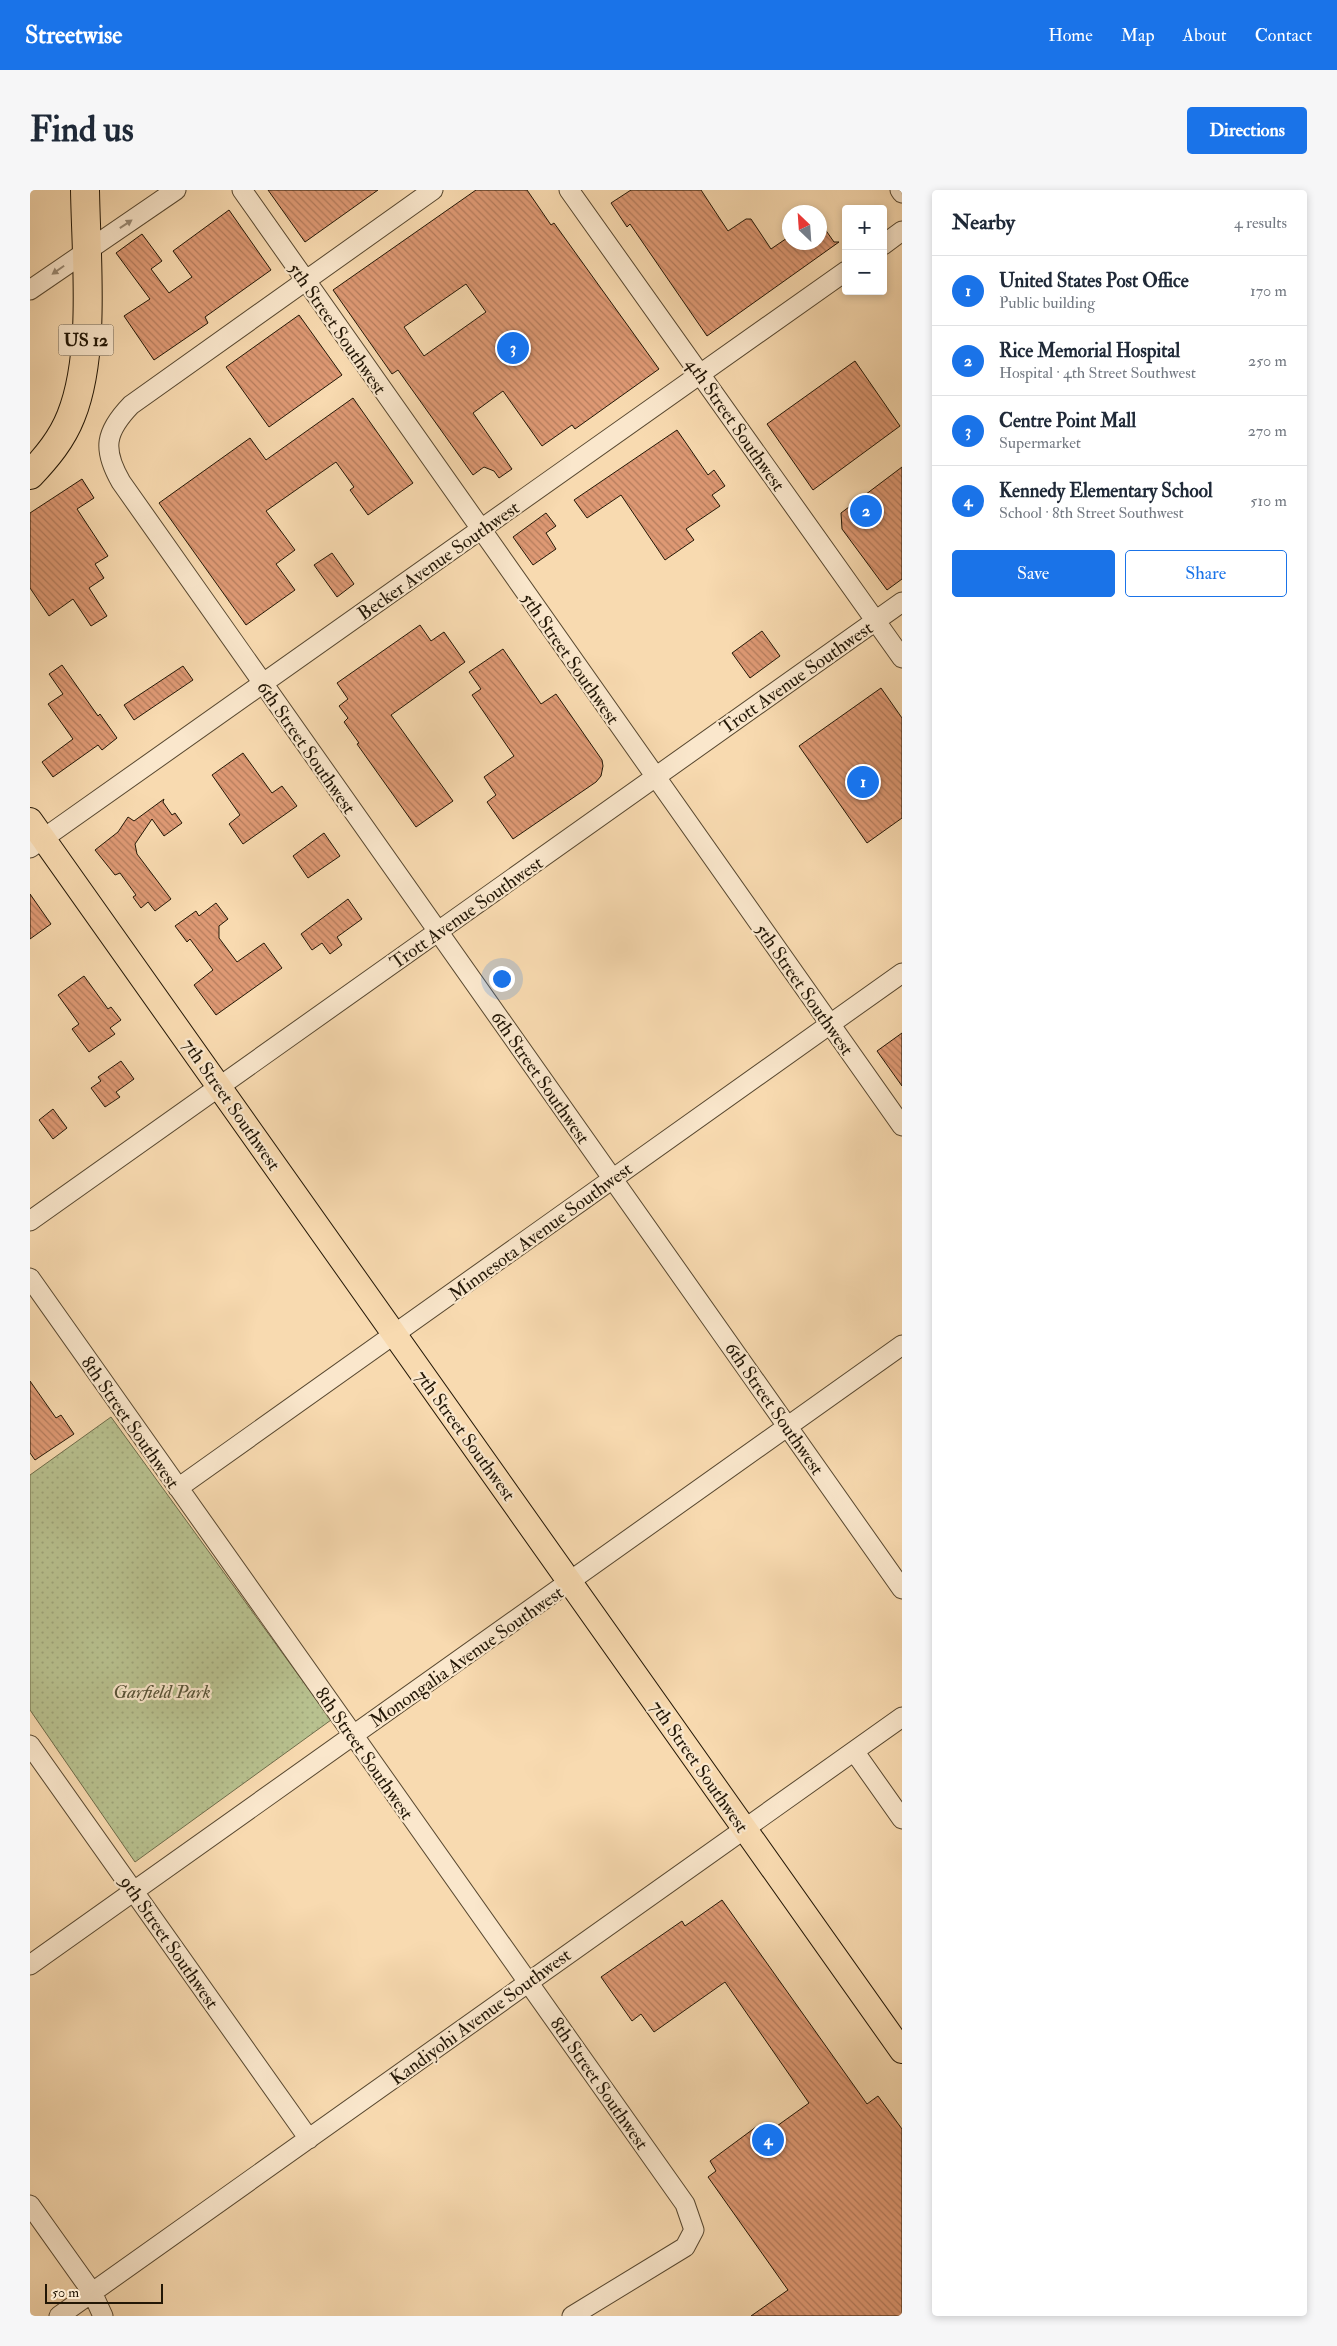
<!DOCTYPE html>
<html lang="en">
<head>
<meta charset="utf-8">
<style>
  body { margin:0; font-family:"IM FELL Double Pica",serif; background:#f6f6f7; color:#1f2937 }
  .controls { position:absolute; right:15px; top:15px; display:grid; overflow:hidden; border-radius:5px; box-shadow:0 2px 8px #0003 }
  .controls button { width:45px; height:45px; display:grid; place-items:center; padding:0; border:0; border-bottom:1px solid #e0e1e3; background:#fff; color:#1f2937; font:25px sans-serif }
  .compass { position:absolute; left:752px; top:15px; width:45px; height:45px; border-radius:50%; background:#fff; box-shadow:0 2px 8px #0003; rotate:335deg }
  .scale { position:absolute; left:15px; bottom:12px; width:118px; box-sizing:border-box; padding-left:5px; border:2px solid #231706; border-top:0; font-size:14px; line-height:18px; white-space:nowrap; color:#231706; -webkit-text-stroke:4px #fae7cc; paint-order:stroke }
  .you { position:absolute; left:471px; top:788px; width:18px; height:18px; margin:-12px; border:4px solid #fff; border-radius:50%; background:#1a73e8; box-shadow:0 0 0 8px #1a73e833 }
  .badge { display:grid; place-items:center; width:32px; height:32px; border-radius:50%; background:#1a73e8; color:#fff; font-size:16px; font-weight:700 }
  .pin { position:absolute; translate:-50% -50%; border:2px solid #fff; box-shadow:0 1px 5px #0006 }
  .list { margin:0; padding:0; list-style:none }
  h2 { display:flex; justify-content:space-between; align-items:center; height:65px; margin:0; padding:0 20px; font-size:21px }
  h2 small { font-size:16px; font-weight:400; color:#747a83 }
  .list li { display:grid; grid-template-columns:32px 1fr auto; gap:15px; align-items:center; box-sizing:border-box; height:70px; padding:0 20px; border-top:1px solid #e0e1e3 }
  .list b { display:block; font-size:19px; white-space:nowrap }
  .list p { margin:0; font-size:16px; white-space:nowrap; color:#747a83 }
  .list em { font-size:16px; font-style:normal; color:#747a83 }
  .actions { display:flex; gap:10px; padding:15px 20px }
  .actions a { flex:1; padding:11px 0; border:1px solid #1a73e8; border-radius:5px; text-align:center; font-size:18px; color:#1a73e8 }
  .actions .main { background:#1a73e8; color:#fff }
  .map { position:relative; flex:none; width:872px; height:2126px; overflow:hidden; border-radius:5px }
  header { display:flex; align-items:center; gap:30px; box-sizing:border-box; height:70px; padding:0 25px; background:#1a73e8; color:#fff }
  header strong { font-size:24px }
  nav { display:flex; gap:28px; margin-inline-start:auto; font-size:18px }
  .intro { display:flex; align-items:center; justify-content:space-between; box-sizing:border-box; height:120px; padding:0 30px }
  h1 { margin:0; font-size:35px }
  .button { padding:12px 22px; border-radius:5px; background:#1a73e8; color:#fff; font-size:18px; font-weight:700 }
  main { display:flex; gap:30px; padding:0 30px }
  aside { flex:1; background:#fff; border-radius:5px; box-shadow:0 2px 8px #0003 }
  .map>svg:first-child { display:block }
</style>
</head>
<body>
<header>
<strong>Streetwise</strong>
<nav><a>Home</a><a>Map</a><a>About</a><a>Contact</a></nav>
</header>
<div class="intro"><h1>Find us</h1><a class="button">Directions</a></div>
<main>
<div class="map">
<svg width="872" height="2126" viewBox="0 0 872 2126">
  <defs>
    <pattern id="park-dots" width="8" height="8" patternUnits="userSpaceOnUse" patternTransform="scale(1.25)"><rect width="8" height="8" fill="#b8c18f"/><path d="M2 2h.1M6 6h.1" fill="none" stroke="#9ea57a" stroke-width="1.8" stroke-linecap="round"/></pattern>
    <pattern id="building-back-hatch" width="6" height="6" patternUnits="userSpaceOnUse" patternTransform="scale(1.25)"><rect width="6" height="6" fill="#de9974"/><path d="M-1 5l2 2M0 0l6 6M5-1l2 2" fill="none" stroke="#b47c5d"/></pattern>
  </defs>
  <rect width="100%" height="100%" fill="#f8dab0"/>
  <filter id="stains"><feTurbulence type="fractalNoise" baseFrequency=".004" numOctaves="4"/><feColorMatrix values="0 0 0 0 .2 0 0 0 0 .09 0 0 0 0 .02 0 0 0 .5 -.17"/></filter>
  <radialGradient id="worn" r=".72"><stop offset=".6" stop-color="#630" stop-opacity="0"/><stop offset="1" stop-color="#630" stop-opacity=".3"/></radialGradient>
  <path fill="url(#park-dots)" stroke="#6e6c4a" d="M81,1227L301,1530L105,1672L0,1520V1285Z"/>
  <path fill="url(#building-back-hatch)" stroke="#231706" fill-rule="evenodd" d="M238,0H348L275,52Z
    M446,0H497L521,35L524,33L629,179L545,239L542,235L512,256L473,201L443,223L482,279L469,288L464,281L454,277L443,285L368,180L362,184L303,100ZM436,94L456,122L394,166L374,137Z
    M601,0H671L698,41L716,29H721L741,59L760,46V52H790V32L804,52H809L677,146L600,34L597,37L581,13Z
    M199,20L241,80L175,127L178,133L124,170L94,126L120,109L86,63L112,44L132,71L121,79L139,103L162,87L143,61Z
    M269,125L312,185L239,237L196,177Z
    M825,171L870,236L783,300L737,234Z
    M323,208L383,293L338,325L320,300L324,297L306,272L236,321L265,360L246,374L265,400L216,435L129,313L220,248L236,270Z
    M647,240L678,285L684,280L695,296L682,305L690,316L656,339L664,350L635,370L591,305L557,328L544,310Z
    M872,277V389L857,400L812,339L811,323Z
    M52,289L64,308L47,319L78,366L65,374L74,388L59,398L77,426L61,436L43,409L19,426L0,398V323Z
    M516,323L526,336L516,343L526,359L503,375L483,347Z
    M302,363L324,394L307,407L284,375Z
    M390,435L401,451L414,442L435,472L361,525L423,611L386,637L327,554L329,553L314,532L318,528L309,516L318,509L307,493Z
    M732,441L750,466L720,488L702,463Z
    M473,459L511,514L526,504L572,570L573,576L571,586L566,592L483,649L457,612L466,605L454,587L484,566L442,505L451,499L439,482Z
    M32,475L68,526L70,524L87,548L72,560L68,555L23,587L12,572L43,549L18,514L33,504L19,484Z
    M153,476L163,490L104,530L94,515Z
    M851,498L872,528V628L837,653L769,556Z
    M213,563L242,603L252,596L267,616L213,654L199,634L210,625L182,585Z
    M134,609L133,612L142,625L145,623L152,633L134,646L122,629L105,654L107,664L141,709L125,721L118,712L111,718L103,707L106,705L90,683L85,685L65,660L88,642L98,627L104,631Z
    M294,643L310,666L278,688L263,666Z
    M0,704L21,734L0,749Z
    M318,709L332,729L307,747L312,755L300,764L292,753L282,760L271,744Z
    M186,713L198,729L189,736V748L207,772L234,753L252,778L186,825L164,795L183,780L160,749L157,752L145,736L166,721L169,726Z
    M54,786L78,819L81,817L91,830L80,838L85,844L59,862L42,839L49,834L28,805Z
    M872,843V896L847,861Z
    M91,871L104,889L86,902L90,907L75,917L61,898L71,891L68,887Z
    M23,919L37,938L23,949L9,930Z
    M0,1191L26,1228L31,1225L44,1244L5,1270L0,1263Z
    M692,1710L837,1914L848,1906L872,1939V2126H721L758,2100L678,1987L686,1981L680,1971L726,1937L733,1946L779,1913L695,1792L624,1842L611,1824L602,1831L571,1787L652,1731L655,1736Z"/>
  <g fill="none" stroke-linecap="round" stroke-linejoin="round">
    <defs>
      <path id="minor" d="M212,0L872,936
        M403,0L101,215C75,242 72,259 91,292L872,1399
        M539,0L872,468
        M870,0L872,3
        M853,55L872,41
        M0,100L146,0
        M0,658L816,81
        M0,1031L872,412
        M0,1088L655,2014L664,2040L655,2057L542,2126
        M148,1298L872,783
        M0,1555L279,1949
        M824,1561L872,1629
        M0,1775L872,1155
        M0,2015L62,2102L73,2126
        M29,2126L872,1527"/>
      <path id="major" d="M0,630L872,1861"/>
      <path id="highway" d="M0,285C17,267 32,249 41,226C66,164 56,67 55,0"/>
    </defs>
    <use href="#minor" stroke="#584830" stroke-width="21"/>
    <use href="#major" stroke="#231706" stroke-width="26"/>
    <use href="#highway" stroke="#231706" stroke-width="30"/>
    <use href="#minor" stroke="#fae7cc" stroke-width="19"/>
    <use href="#major" stroke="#f8dab0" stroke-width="24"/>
    <use href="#highway" stroke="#f8dab0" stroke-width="28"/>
  </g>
  <defs><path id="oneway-solid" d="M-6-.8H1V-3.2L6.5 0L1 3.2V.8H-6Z" transform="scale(1.25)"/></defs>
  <g fill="#998973">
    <use href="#oneway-solid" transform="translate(96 34) rotate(-34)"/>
    <use href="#oneway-solid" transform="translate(28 80) rotate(145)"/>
  </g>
  <g text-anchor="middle" stroke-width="4.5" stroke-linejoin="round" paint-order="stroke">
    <rect fill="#fae7cc" stroke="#645541" stroke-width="1" x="28.5" y="134.5" width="55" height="31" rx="4"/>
    <g font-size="18" font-weight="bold" fill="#231706">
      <text x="56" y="156">US 12</text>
    </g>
    <g font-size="19" fill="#231706" stroke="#fae7cc">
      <text transform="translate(308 138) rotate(55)" y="7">5th Street Southwest</text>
      <text transform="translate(706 234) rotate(55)" y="7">4th Street Southwest</text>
      <text transform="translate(408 370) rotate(-35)" y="7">Becker Avenue Southwest</text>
      <text transform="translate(541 468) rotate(55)" y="7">5th Street Southwest</text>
      <text transform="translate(766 487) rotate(-35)" y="7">Trott Avenue Southwest</text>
      <text transform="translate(277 557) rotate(55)" y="7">6th Street Southwest</text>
      <text transform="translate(436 722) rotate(-35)" y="7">Trott Avenue Southwest</text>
      <text transform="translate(775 799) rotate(55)" y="7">5th Street Southwest</text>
      <text transform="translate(511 887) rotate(55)" y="7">6th Street Southwest</text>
      <text transform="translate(202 914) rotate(55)" y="7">7th Street Southwest</text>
      <text transform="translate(510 1041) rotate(-36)" y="7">Minnesota Avenue Southwest</text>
      <text transform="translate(745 1218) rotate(55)" y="7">6th Street Southwest</text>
      <text transform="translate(101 1232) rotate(55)" y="7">8th Street Southwest</text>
      <text transform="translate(436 1245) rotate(54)" y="7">7th Street Southwest</text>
      <text transform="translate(436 1466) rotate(-35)" y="7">Monongalia Avenue Southwest</text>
      <text transform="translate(335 1563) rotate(55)" y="7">8th Street Southwest</text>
      <text transform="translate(670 1576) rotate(55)" y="7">7th Street Southwest</text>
      <text transform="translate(140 1752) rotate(55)" y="7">9th Street Southwest</text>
      <text transform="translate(450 1826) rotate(-36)" y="7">Kandiyohi Avenue Southwest</text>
      <text transform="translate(570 1893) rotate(55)" y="7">8th Street Southwest</text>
    </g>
    <g font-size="19" font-style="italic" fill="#575236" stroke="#fae7cc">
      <text x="132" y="1508">Garfield Park</text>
    </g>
  </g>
  <rect width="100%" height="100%" filter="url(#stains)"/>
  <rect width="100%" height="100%" fill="url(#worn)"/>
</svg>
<div class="controls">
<button>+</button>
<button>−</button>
</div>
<svg class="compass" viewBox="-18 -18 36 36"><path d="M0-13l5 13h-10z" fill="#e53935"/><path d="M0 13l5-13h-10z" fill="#747a83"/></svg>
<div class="scale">50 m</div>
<div class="you"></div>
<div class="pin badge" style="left:833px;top:592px">1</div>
<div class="pin badge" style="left:836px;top:321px">2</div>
<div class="pin badge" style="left:483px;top:158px">3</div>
<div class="pin badge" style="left:738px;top:1950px">4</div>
</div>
<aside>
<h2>Nearby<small>4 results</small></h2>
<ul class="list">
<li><span class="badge">1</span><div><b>United States Post Office</b><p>Public building</p></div><em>170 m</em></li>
<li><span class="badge">2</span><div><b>Rice Memorial Hospital</b><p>Hospital · 4th Street Southwest</p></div><em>250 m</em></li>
<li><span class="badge">3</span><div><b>Centre Point Mall</b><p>Supermarket</p></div><em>270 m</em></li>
<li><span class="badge">4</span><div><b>Kennedy Elementary School</b><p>School · 8th Street Southwest</p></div><em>510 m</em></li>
</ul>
<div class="actions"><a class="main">Save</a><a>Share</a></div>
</aside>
</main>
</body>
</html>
